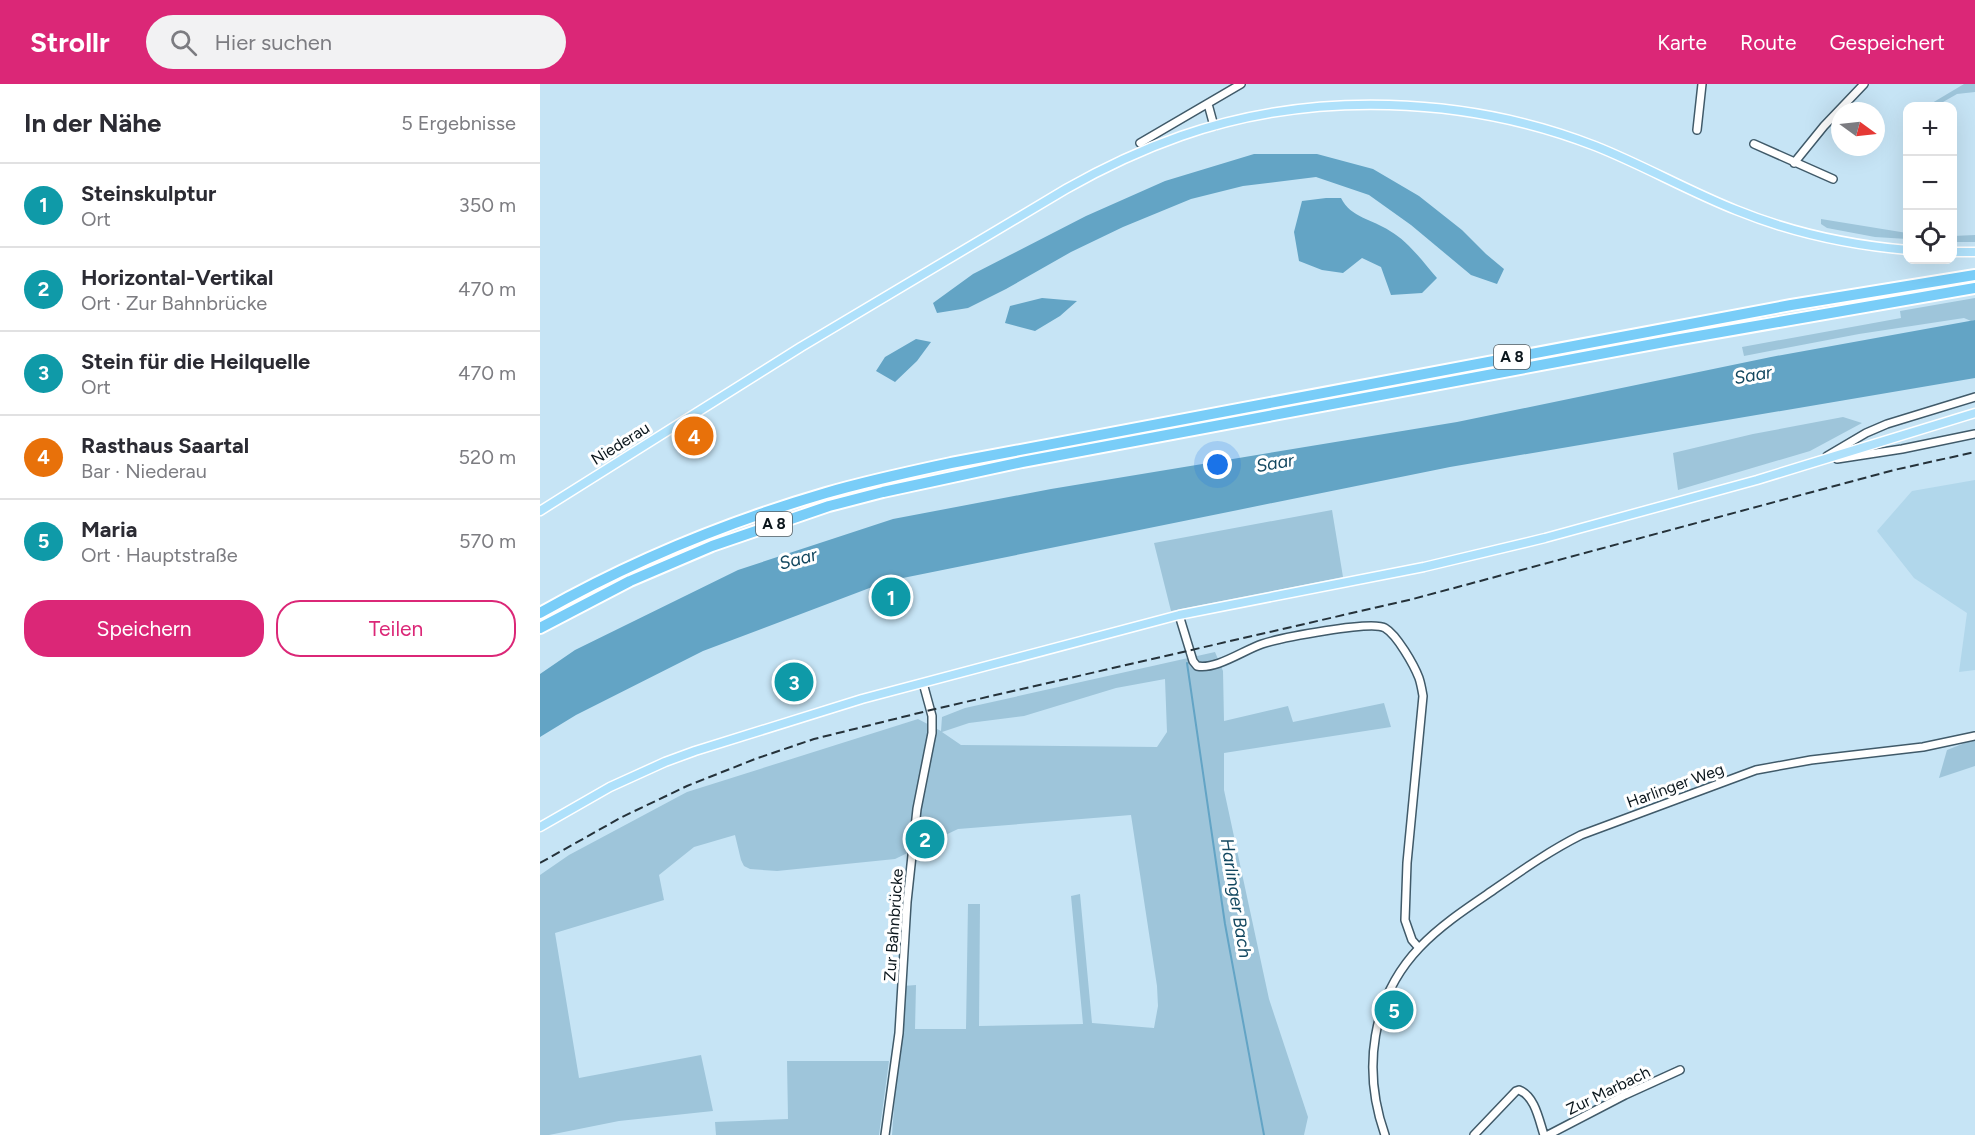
<!DOCTYPE html>
<html lang="de">
<head>
<meta charset="utf-8">
<style>
  body { margin:0; font-family:Figtree,sans-serif; background:#f2f2f3; color:#2b2b33 }
  .controls { position:absolute; right:18px; top:18px; display:grid; overflow:hidden; border-radius:12px; box-shadow:0 6px 24px #0002 }
  .controls button { width:54px; height:54px; display:grid; place-items:center; padding:0; border:0; border-bottom:2px solid #e1e1e2; background:#fff; color:#2b2b33; font:30px sans-serif }
  .compass { position:absolute; left:1291px; top:18px; width:54px; height:54px; border-radius:50%; background:#fff; box-shadow:0 6px 24px #0002; rotate:105deg }
  .you { position:absolute; left:678px; top:381px; width:21px; height:21px; margin:-15px; border:4px solid #fff; border-radius:50%; background:#1a73e8; box-shadow:0 0 0 9px #1a73e833 }
  .badge { display:grid; place-items:center; width:39px; height:39px; border-radius:50%; background:#db2777; color:#fff; font-size:20px; font-weight:700 }
  .pin { position:absolute; translate:-50% -50%; border:3px solid #fff; box-shadow:0 2px 6px #0006 }
  .list { margin:0; padding:0; list-style:none }
  h2 { display:flex; justify-content:space-between; align-items:center; height:78px; margin:0; padding:0 24px; font-size:26px }
  h2 small { font-size:20px; font-weight:400; color:#7c7c81 }
  .list li { display:grid; grid-template-columns:39px 1fr auto; gap:18px; align-items:center; box-sizing:border-box; height:84px; padding:0 24px; border-top:2px solid #e1e1e2 }
  .list b { display:block; font-size:22px; white-space:nowrap }
  .list p { margin:0; font-size:20px; white-space:nowrap; color:#7c7c81 }
  .list em { font-size:20px; font-style:normal; color:#7c7c81 }
  .actions { display:flex; gap:12px; padding:18px 24px }
  .actions a { flex:1; padding:14px 0; border:2px solid #db2777; border-radius:24px; text-align:center; font-size:21px; color:#db2777 }
  .actions .main { background:#db2777; color:#fff }
  .icon { flex:none; width:33px; height:33px; fill:none; stroke:currentColor; stroke-width:2; stroke-linecap:round; stroke-linejoin:round }
  .map { position:relative; flex:none; width:1435px; height:1051px; overflow:hidden }
  header { display:flex; align-items:center; gap:36px; box-sizing:border-box; height:84px; padding:0 30px; background:#db2777; color:#fff }
  header strong { font-size:28px }
  nav { display:flex; gap:33px; margin-inline-start:auto; font-size:21px }
  .search { width:420px; height:54px; background:#f2f2f3; display:flex; align-items:center; gap:15px; box-sizing:border-box; padding:0 21px; border-radius:33px; color:#7c7c81; font-size:22px }
  main { display:flex }
  aside { flex:1; background:#fff }
  .map>svg:first-child { display:block }
</style>
</head>
<body>
<header>
<strong>Strollr</strong>
<div class="search"><svg class="icon" aria-label="search" viewBox="0 0 24 24"><circle cx="10" cy="10" r="6"/><path d="M15 15l6 6"/></svg>Hier suchen</div>
<nav><a>Karte</a><a>Route</a><a>Gespeichert</a></nav>
</header>
<main>
<aside>
<h2>In der Nähe<small>5 Ergebnisse</small></h2>
<ul class="list">
<li><span class="badge" style="background:#0f9aa8">1</span><div><b>Steinskulptur</b><p>Ort</p></div><em>350 m</em></li>
<li><span class="badge" style="background:#0f9aa8">2</span><div><b>Horizontal-Vertikal</b><p>Ort · Zur Bahnbrücke</p></div><em>470 m</em></li>
<li><span class="badge" style="background:#0f9aa8">3</span><div><b>Stein für die Heilquelle</b><p>Ort</p></div><em>470 m</em></li>
<li><span class="badge" style="background:#e8710a">4</span><div><b>Rasthaus Saartal</b><p>Bar · Niederau</p></div><em>520 m</em></li>
<li><span class="badge" style="background:#0f9aa8">5</span><div><b>Maria</b><p>Ort · Hauptstraße</p></div><em>570 m</em></li>
</ul>
<div class="actions"><a class="main">Speichern</a><a>Teilen</a></div>
</aside>
<div class="map">
<svg width="1435" height="1051" viewBox="0 0 1435 1051">
  <rect width="100%" height="100%" fill="#c6e4f5"/>
  <path fill="#b1d7eb" d="M1435,396V586L1419,588L1427,529L1374,494L1337,447L1372,407Z"/>
  <path fill="#9ec5da" fill-rule="evenodd" d="M1424,0H1435V8L1417,10L1396,22H1387Z
    M1281,135L1367,149V155L1335,153L1287,144L1281,140Z
    M1435,151V158H1413V152Z
    M1435,214V236L1431,237L1424,234L1319,250L1204,272L1202,263L1361,234L1360,227Z
    M1303,333L1322,339L1270,367L1138,406L1133,369L1213,350Z
    M792,426L803,493L631,527L614,459Z
    M675,568L683,587L684,637L748,622L753,638L844,619L851,643L684,669V706L729,915L768,1033L764,1051H352L363,902L376,901L375,945H426L428,820H440L439,942L543,940L531,812L540,810L552,939L614,944L618,922L617,902L591,731L418,745L355,775L237,787L210,785L204,782L201,776L195,751L154,763L119,791L124,816L15,849L39,994L161,971L173,1027L79,1037L9,1051H0V791L29,771L147,708L378,635L401,647L402,633L425,624ZM625,595L627,648L617,663L421,661L402,648L429,639L484,632L576,604Z
    M1435,655V682L1399,694L1407,666Z
    M247,977H349L339,1051H176L175,1038L248,1035Z"/>
  <path fill="#63a4c5" d="M714,70H777L833,85L879,112L922,146L946,170L964,185L957,200L931,191L871,141L829,111L776,93L703,102L651,115L583,143L531,168L466,205L428,224L397,229L393,219L433,190L546,132L625,97Z
    M786,114H801C811,134 832,135 850,147C869,158 883,178 897,194L882,209L851,211L841,183L822,174L803,189L782,186L759,177L754,148L762,117Z
    M502,214L537,217L520,232L495,247L465,239L470,222Z
    M1435,236V294L910,383L348,497L163,567L36,631L0,653V590L35,566L198,486L353,435L511,405L917,338L1231,273Z
    M376,255L391,258L377,277L355,298L336,287L345,273Z"/>
  <g fill="none" stroke-linecap="round" stroke-linejoin="round">
    <path stroke="#63a4c5" stroke-width="2" d="M647,579L685,840L724,1051"/>
    <defs>
      <path id="minor" d="M668,20L674,42
        M1157,46L1162,0
        M600,59L701,0
        M1214,60L1293,95
        M1254,79L1284,42L1324,0
        M1287,372L1326,349L1347,340L1435,313
        M1297,375L1362,365L1435,350
        M639,531L653,577L657,582C676,586 704,566 722,560C740,554 832,536 845,544C857,551 874,581 879,594C881,600 882,606 883,612L867,779L865,836L872,856L879,864
        M345,1051L359,949L367,818L377,725L392,649V632L383,599
        M845,1051C822,986 831,914 880,863C901,841 927,824 952,807C981,787 1009,767 1041,751L1216,686L1271,676L1383,663L1435,652
        M934,1051L976,1007L979,1006C995,1012 999,1036 1004,1051
        M1008,1051L1085,1011L1140,986"/>
      <path id="major" d="M1412,168H1435
        M0,427L261,263L526,105C563,84 601,66 641,52C772,6 927,12 1055,62C1103,81 1148,107 1196,126C1250,148 1309,161 1368,166
        M0,743L70,703L125,678L155,667L322,615L639,531L884,483L1005,454L1217,396L1435,329"/>
      <path id="highway" d="M0,529C90,478 187,438 286,409C327,397 369,388 411,379L1251,221L1435,191
        M0,544L90,497L172,462L289,422L343,408L482,378L1135,256L1435,204"/>
    </defs>
    <use href="#minor" stroke="#405a69" stroke-width="10"/>
    <use href="#major" stroke="#fff" stroke-width="11"/>
    <use href="#highway" stroke="#fff" stroke-width="14"/>
    <use href="#minor" stroke="#fff" stroke-width="7"/>
    <use href="#major" stroke="#afe1fb" stroke-width="8"/>
    <use href="#highway" stroke="#79cdf8" stroke-width="10"/>
    <path stroke="#25323a" stroke-width="2" stroke-dasharray="9 4.5" stroke-linecap="butt" d="M0,779L82,733L147,702L215,675L274,655L395,625L873,515L1354,386L1435,368"/>
  </g>
  <g text-anchor="middle" stroke-width="6" stroke-linejoin="round" paint-order="stroke">
    <g fill="#fff" stroke="#545c60" stroke-width="1.5">
      <rect x="954" y="261" width="36" height="24" rx="4.5"/>
      <rect x="216" y="428" width="36" height="24" rx="4.5"/>
    </g>
    <g font-size="15" font-weight="bold" fill="#0b161c">
      <text x="972" y="278">A 8</text>
      <text x="234" y="445">A 8</text>
    </g>
    <g font-size="16" fill="#0b161c" stroke="#fff">
      <text transform="translate(80 359) rotate(-32)" y="6">Niederau</text>
      <text transform="translate(1135 701) rotate(-20)" y="6">Harlinger Weg</text>
      <text transform="translate(353 841) rotate(-86)" y="6">Zur Bahnbrücke</text>
      <text transform="translate(1068 1006) rotate(-26)" y="6">Zur Marbach</text>
    </g>
    <g font-size="18" font-style="italic" fill="#134860" stroke="#fff">
      <text transform="translate(1213 291) rotate(-10)" y="6">Saar</text>
      <text transform="translate(735 379) rotate(-10)" y="6">Saar</text>
      <text transform="translate(258 475) rotate(-15)" y="6">Saar</text>
      <text transform="translate(696 814) rotate(81)" y="6">Harlinger Bach</text>
    </g>
  </g>
</svg>
<div class="controls">
<button>+</button>
<button>−</button>
<button><svg class="icon" aria-label="locate" viewBox="0 0 24 24"><circle cx="12" cy="12" r="6"/><path d="M12 2v4M12 18v4M2 12h4M18 12h4"/></svg></button>
</div>
<svg class="compass" viewBox="-18 -18 36 36"><path d="M0-13l5 13h-10z" fill="#e53935"/><path d="M0 13l5-13h-10z" fill="#7c7c81"/></svg>
<div class="you"></div>
<div class="pin badge" style="left:351px;top:513px;background:#0f9aa8">1</div>
<div class="pin badge" style="left:385px;top:755px;background:#0f9aa8">2</div>
<div class="pin badge" style="left:254px;top:598px;background:#0f9aa8">3</div>
<div class="pin badge" style="left:154px;top:352px;background:#e8710a">4</div>
<div class="pin badge" style="left:854px;top:926px;background:#0f9aa8">5</div>
</div>
</main>
</body>
</html>
